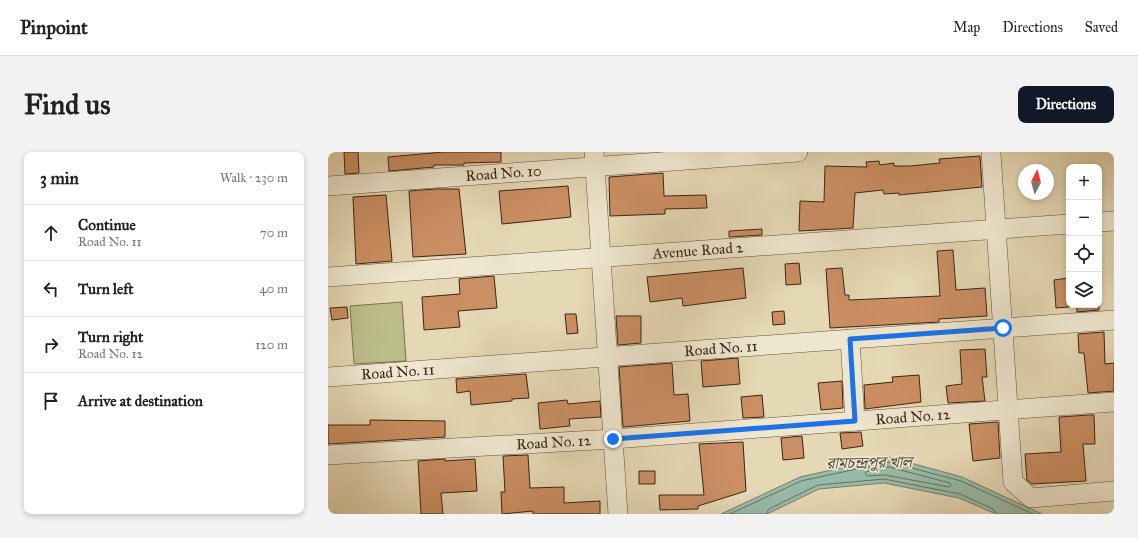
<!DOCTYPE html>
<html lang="en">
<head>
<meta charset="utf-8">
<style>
  body { margin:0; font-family:"IM FELL Great Primer","Noto Serif Bengali",serif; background:#f2f2f2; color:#202124 }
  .controls { position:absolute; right:12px; top:12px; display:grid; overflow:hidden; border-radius:8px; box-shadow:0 2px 6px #0003 }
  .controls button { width:36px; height:36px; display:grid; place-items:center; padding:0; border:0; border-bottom:1px solid #e0e0e0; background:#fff; color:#202124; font:20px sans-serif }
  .compass { position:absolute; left:690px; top:12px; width:36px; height:36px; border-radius:50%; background:#fff; box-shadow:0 2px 6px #0003; rotate:6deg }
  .stop { position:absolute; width:12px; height:12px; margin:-9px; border:3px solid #1a73e8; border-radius:50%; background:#fff }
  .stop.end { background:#1a73e8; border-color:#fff; box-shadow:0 1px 4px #0008 }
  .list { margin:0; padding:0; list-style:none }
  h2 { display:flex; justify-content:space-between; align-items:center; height:52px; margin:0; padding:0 16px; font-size:17px }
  h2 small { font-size:13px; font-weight:400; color:#757577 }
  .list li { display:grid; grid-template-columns:26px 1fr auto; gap:12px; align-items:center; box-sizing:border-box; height:56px; padding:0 16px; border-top:1px solid #e0e0e0 }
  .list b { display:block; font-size:15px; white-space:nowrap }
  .list p { margin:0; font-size:13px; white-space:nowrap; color:#757577 }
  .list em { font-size:13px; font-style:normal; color:#757577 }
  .icon { flex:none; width:22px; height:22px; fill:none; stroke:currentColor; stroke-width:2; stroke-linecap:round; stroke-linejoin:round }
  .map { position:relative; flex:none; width:786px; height:362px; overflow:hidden; border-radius:8px }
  header { display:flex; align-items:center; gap:24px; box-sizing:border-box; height:56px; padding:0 20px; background:#fff; border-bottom:1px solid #e0e0e0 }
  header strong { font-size:19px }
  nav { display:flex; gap:22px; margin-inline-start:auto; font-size:14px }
  .intro { display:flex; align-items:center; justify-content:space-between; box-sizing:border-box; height:96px; padding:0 24px }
  h1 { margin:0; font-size:28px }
  .button { padding:10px 18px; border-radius:8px; background:#111827; color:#fff; font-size:14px; font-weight:700 }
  main { display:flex; gap:24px; padding:0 24px }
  aside { flex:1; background:#fff; border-radius:8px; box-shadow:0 2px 6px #0003 }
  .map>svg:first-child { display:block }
</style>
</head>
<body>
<header>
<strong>Pinpoint</strong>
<nav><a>Map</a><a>Directions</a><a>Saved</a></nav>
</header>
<div class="intro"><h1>Find us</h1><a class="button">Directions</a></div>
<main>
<aside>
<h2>3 min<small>Walk · 230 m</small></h2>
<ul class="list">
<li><svg class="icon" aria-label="ahead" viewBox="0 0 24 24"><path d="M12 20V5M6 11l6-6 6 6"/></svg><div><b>Continue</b><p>Road No. 11</p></div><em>70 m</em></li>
<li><svg class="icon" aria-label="left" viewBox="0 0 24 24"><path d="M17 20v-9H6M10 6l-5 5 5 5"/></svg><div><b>Turn left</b></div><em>40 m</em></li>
<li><svg class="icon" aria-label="right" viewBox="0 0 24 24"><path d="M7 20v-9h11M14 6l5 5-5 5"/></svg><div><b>Turn right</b><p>Road No. 12</p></div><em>120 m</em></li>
<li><svg class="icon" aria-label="arrive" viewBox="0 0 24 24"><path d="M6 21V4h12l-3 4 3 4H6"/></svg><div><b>Arrive at destination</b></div></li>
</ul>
</aside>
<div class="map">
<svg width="786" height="362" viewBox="0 0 786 362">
  <rect width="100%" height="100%" fill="#e5d8b4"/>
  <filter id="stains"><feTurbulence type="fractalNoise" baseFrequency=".005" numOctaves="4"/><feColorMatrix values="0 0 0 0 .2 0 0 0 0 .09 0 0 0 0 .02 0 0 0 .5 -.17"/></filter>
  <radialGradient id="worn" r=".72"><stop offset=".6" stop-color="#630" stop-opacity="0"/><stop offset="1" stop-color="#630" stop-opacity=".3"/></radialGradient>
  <path fill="#bbbd89" stroke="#7c7050" d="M74,150L78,209L26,212L22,154Z"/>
  <path fill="#97bba8" stroke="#737f6e" d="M561,305L634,325L714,362H668L631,346L556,331L491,337L439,362H393L472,325Z"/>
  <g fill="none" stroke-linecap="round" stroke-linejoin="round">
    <path stroke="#6a705f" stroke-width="1" d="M561,315L622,331L623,333L621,335L557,323L539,324L537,322L538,320Z
      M402,362L473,329L561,310L633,329L705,362
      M438,362L441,357L490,333L556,327L632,342L665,357L668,362"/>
  </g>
  <path fill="#ca8f63" stroke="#3c2416" d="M16,0H30L31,21L17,22Z
    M115,0H173V10L136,11V13H106V15L61,19L60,5Z
    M652,4L654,35L571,43V41L556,42L555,38L527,41L525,76L471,79L472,49L496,50L497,14L539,15L538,10L551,9L552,13L566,11V14H582L612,11L611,7Z
    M335,21L336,44L378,43L379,56L337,57V62L282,64L281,25Z
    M240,34L243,65L174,72L171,39Z
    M107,37H131L138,102L85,105L81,39Z
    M58,43L64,109L28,112L25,45Z
    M434,77V83L401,85V79Z
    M625,98L628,138L657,136L659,164L611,167V170L502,176L498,117L514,116L517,143H521V148L612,144L609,99Z
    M471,111L473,132L458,133L457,112Z
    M415,116L418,146L355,154L354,146L322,150L319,125Z
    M166,124L169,156L130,159L132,175L96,178L94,145L132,142L131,127Z
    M741,126V155L728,156L726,128Z
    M749,153H771V158L749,160Z
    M19,155L20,166L4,168L2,156Z
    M456,159L457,172L445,173L444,160Z
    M237,162H248L250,181L239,182Z
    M288,164H313V191L290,193Z
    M776,180L777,212L786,211V239L760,241L756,201H751L750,182Z
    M657,197L659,225H654L657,249L620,251L618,234L634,232L632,198Z
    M410,206L412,232L375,235L373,209Z
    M344,211L346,243L360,242L362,269L295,275L291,215Z
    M198,222L201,246L184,247V249L143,253L142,239L129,241L128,227Z
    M591,223L593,250L537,257L536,233L565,230L564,225Z
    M514,229L515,256L493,258L490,231Z
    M434,243L436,265L415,266L413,245Z
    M239,248L240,252L272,249L273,265L241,267L242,274L212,277L210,251Z
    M761,263H766L767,292H755L758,329L704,332L699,328L697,302L733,300L731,265Z
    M42,268L117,269V285L0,292V273H42Z
    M670,270L672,306L645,309L641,272Z
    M533,280L535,294L514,297L512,281Z
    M474,284L476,306L455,308L453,286Z
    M415,290L418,339L370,354V357L332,358L331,343H376L371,292Z
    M200,303L202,336L236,335V351L272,349V362H205V359L174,362L173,340H177L175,304Z
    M117,307V309L147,307L149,339L113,341L115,362H93L90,309Z
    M311,319H327V332H311Z"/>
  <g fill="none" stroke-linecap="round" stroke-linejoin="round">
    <defs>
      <g id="minor">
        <path d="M266,0L290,362"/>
        <path d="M663,0L685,330L703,346L786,339"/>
        <path id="s1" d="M0,34L470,0"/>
        <path d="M771,70L786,69"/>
        <path id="s2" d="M0,125L741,72"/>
        <path d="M522,187L527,269"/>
        <path id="s3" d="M0,225L786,168"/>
        <path id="s4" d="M0,303L285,287L786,250"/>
      </g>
    </defs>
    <use href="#minor" stroke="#66513e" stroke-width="20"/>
    <use href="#minor" stroke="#eee6ce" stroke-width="19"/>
  </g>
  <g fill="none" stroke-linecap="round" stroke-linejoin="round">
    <path stroke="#1a73e8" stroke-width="5" d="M285,287L527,269L522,187L675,176"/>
  </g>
  <g text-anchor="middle" stroke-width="3.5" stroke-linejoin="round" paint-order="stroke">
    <g font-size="15" fill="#3c2416" stroke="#eee6ce">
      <text dy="5" stroke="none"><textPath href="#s1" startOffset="176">Road No. 10</textPath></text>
      <text dy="5" stroke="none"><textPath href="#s2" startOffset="371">Avenue Road 2</textPath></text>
      <text dy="5" stroke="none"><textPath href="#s3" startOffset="394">Road No. 11</textPath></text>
      <text dy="5" stroke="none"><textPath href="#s3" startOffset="70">Road No. 11</textPath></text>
      <text dy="5" stroke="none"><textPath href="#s4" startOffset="586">Road No. 12</textPath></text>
      <text dy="5" stroke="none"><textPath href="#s4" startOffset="226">Road No. 12</textPath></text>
    </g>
    <g font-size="16" font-style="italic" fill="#534a3a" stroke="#eee6ce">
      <text transform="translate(541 310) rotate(-1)" y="6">রামচন্দ্রপুর খাল</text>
    </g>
  </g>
  <rect width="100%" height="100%" filter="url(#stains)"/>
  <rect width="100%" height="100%" fill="url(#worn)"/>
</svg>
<div class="controls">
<button>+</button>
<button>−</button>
<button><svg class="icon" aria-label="locate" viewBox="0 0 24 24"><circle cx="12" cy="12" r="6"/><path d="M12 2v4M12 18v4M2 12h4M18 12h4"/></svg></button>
<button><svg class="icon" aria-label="layers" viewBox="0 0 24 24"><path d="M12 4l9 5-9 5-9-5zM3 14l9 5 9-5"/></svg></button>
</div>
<svg class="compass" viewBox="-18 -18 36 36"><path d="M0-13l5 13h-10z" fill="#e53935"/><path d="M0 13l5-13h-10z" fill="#757577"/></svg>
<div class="stop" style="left:675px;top:176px"></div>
<div class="stop end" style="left:285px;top:287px"></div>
</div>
</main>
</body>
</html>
